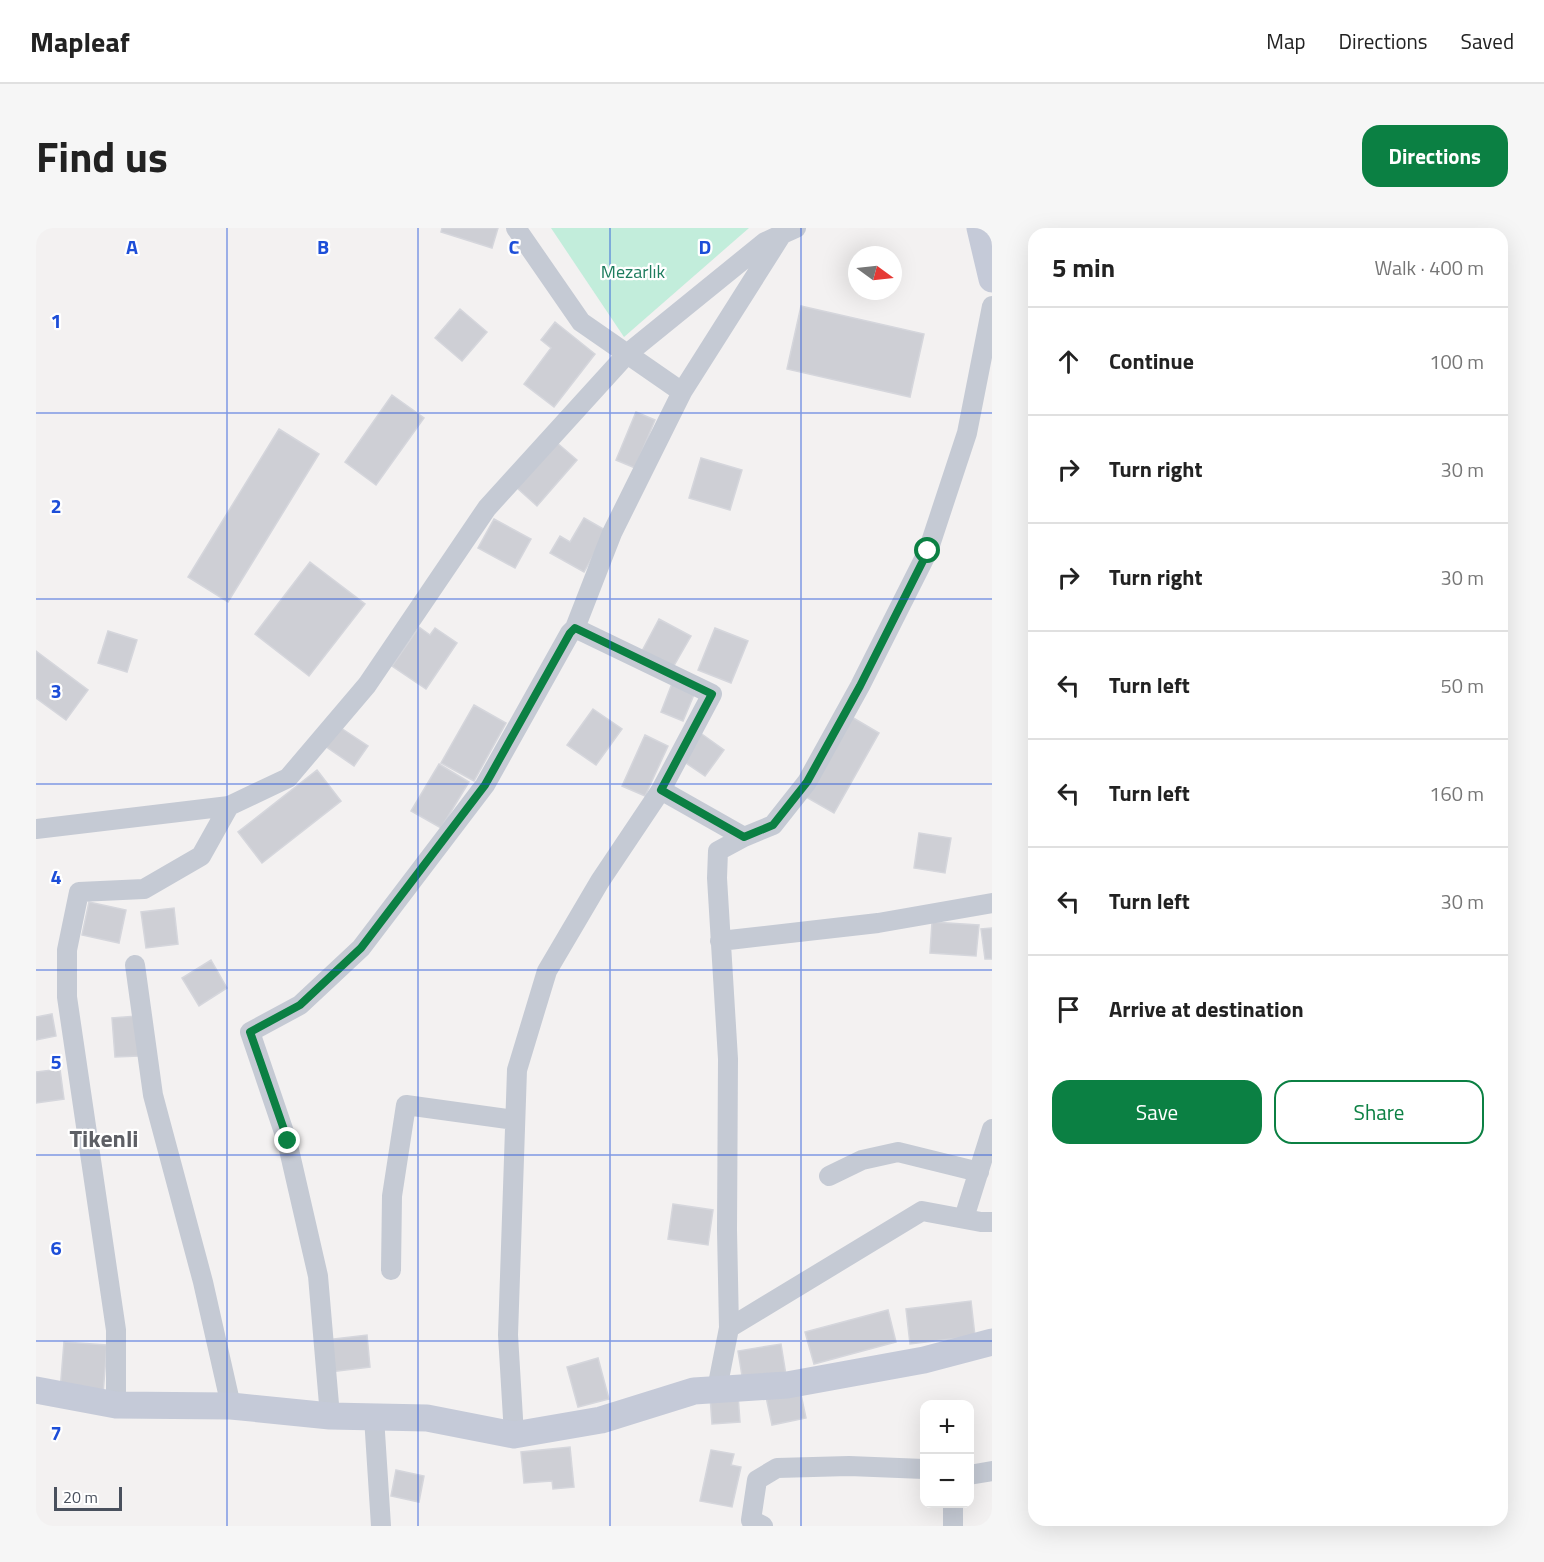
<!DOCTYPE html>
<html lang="en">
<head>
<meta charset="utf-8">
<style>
  body { margin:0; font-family:"Titillium Web",sans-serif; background:#f6f6f6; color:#222 }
  .controls { position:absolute; right:18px; bottom:18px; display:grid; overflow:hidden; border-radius:12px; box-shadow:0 6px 24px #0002 }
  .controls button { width:54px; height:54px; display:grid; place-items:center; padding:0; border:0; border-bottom:2px solid #e0e0e0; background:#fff; color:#222; font:30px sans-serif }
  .compass { position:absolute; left:812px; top:18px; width:54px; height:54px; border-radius:50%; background:#fff; box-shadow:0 6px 24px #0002; rotate:105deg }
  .scale { position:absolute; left:18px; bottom:15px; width:68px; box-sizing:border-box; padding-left:6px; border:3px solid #49505d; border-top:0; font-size:16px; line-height:21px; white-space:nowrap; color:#49505d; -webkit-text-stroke:4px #fff; paint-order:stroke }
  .stop { position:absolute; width:18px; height:18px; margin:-14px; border:4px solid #0b8043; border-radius:50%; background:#fff }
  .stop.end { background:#0b8043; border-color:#fff; box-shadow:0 2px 6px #0008 }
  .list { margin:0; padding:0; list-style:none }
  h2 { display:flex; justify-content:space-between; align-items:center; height:78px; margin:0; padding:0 24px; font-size:26px }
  h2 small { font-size:20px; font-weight:400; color:#767676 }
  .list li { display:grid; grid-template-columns:39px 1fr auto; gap:18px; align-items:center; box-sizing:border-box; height:108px; padding:0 24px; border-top:2px solid #e0e0e0 }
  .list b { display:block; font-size:22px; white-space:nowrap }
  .list em { font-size:20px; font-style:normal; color:#767676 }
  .actions { display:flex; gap:12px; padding:18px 24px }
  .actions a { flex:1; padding:14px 0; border:2px solid #0b8043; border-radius:18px; text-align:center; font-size:21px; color:#0b8043 }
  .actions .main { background:#0b8043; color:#fff }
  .icon { flex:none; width:33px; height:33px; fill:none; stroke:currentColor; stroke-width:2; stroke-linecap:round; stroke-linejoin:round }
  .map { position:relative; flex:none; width:956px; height:1298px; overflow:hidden; border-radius:18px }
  header { display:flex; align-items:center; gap:36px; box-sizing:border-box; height:84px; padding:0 30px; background:#fff; border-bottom:2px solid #e0e0e0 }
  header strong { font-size:28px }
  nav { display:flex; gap:33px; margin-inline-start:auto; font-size:21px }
  .intro { display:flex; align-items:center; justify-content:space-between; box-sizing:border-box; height:144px; padding:0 36px }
  h1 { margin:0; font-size:42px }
  .button { padding:15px 27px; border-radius:18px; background:#0b8043; color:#fff; font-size:21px; font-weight:700 }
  main { display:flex; gap:36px; padding:0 36px }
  aside { flex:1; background:#fff; border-radius:18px; box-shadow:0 6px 24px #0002 }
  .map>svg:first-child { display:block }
</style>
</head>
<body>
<header>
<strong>Mapleaf</strong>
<nav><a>Map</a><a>Directions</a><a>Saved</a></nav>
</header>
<div class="intro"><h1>Find us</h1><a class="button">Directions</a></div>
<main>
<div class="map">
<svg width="956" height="1298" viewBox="0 0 956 1298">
  <rect width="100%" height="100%" fill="#f3f1f1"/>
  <path fill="#c2eddb" d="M515,0H713L588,109Z"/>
  <path fill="#cecfd5" stroke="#d5d6dc" stroke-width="1.5" d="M406,0H462L456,20L405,4Z
    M765,78L888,106L874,169L751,141Z
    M424,81L451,104L426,133L399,110Z
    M519,94L559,126L518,179L488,156L515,120L505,112Z
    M356,167L388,190L340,257L309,234Z
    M600,184L619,192L599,240L580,232Z
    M243,201L283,226L192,374L152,349Z
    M520,214L541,232L501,278L481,260Z
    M665,230L706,242L694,282L653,270Z
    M548,290L571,303L548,344L514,325L524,308L534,314Z
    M458,291L495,311L479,340L442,320Z
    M274,334L329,376L273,448L219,406Z
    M623,391L655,408L636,441L605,425Z
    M383,399L394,407L399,400L421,415L390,461L356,438Z
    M679,400L712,413L695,455L662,442Z
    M72,403L101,412L91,444L62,435Z
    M0,423L52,462L30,492L0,470Z
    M637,453L660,462L647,493L625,484Z
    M438,477L470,495L438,553L405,535Z
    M557,481L586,501L560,537L531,517Z
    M814,488L843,505L798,585L770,569Z
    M302,498L332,518L318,538L289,518Z
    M663,504L688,522L669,548L644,531Z
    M609,507L632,518L609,568L586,558Z
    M403,536L433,554L405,600L375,583Z
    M281,542L305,573L226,635L202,604Z
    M883,605L915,610L909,645L878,640Z
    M53,674L90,682L83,715L46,707Z
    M138,680L142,716L110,720L105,684Z
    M896,694L943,697L940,728L894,725Z
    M956,700V731H949L945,701Z
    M175,732L191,760L163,778L146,750Z
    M16,786L20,808L0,812V789Z
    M101,788L103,828L79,829L76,790Z
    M24,841L28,871L0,875V844Z
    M637,976L677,982L672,1017L632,1011Z
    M935,1073L939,1108L874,1116L870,1081Z
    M852,1082L860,1114L778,1136L769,1104Z
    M331,1107L334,1139L294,1144L290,1112Z
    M28,1114L71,1117L67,1166L24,1163Z
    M745,1116L750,1147L707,1154L702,1123Z
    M562,1130L573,1171L542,1179L531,1139Z
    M764,1162L770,1190L736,1197L730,1169Z
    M702,1167L704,1194L676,1196L674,1168Z
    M534,1219L538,1259L517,1261L516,1253L488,1255L485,1224Z
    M675,1222L698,1226L695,1237L705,1239L696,1279L664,1273Z
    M360,1242L388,1248L383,1274L355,1268Z"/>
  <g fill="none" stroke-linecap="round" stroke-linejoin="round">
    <path stroke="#c5cad4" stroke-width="20" d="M480,0L545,94L646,164
      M625,562L708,609
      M0,601L193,578L252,550L331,457L451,280L591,126L729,14L760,0
      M684,713L842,695L956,675
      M99,737L117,867L167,1054L195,1178
      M793,948L826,932L862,924L943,944
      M928,990L956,901
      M355,1042L356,968L370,877L479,892
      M693,1100L886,983L945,994H956
      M681,1161L693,1100L691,1002L692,831L681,650L682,623L708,609L737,597L771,554L824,458L892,323L931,205L956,78
      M80,1177V1102L31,769V722L43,664L108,661L165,628L193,578
      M294,1188L282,1048L251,913L214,804L264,777L325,720L449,557L534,405L539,400L576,305L646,164L746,6
      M338,1189L345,1298
      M478,1207L472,1107L481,842L511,743L564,653L625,562L676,466L539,400
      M933,1247L956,1243
      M917,1276V1298
      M727,1298L715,1292L721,1252L741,1240L813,1238L888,1241"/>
    <path stroke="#c5cad8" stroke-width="27" d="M944,0L956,51
      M0,1162L80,1177L195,1178L294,1188L391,1190L478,1207L565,1192L658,1163L751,1157L888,1132L956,1114"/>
  </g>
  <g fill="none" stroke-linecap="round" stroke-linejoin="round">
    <path stroke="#0b8043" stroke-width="8" d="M252,913L214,804L264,777L325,720L449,557L534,405L539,400L676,466L625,562L708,609L737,597L771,554L824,458L892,323"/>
  </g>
  <path fill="none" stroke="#1d4ed8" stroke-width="1.5" stroke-opacity="0.55" d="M191,0V1298M382,0V1298M574,0V1298M765,0V1298M0,185H956M0,371H956M0,556H956M0,742H956M0,927H956M0,1113H956"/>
  <g text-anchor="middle" stroke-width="4.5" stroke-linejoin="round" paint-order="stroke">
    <g font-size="18" fill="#1d7c5e" stroke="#fff">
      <text x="597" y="50">Mezarlık</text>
    </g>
    <g font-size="24" font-weight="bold" fill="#5d5f65" stroke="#fff">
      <text x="68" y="919">Tikenli</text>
    </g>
  </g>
  <g font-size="20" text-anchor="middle" font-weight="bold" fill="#1d4ed8" stroke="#fff" stroke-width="4.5" stroke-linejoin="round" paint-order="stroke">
    <text x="96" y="26">A</text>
    <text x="287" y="26">B</text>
    <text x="478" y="26">C</text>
    <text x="669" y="26">D</text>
    <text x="20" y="100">1</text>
    <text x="20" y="285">2</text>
    <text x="20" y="470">3</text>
    <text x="20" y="656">4</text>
    <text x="20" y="841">5</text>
    <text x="20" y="1027">6</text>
    <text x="20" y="1212">7</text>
  </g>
</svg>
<div class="controls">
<button>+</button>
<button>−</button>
</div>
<svg class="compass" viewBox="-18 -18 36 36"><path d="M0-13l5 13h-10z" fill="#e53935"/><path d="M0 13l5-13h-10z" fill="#767676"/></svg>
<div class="scale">20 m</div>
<div class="stop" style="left:892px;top:323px"></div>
<div class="stop end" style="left:252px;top:913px"></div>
</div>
<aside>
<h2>5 min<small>Walk · 400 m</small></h2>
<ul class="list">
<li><svg class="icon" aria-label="ahead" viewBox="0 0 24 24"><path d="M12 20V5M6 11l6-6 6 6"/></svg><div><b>Continue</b></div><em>100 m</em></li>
<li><svg class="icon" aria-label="right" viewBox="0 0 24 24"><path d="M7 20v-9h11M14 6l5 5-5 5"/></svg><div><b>Turn right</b></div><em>30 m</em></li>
<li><svg class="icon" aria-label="right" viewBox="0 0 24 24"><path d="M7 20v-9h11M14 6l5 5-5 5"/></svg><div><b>Turn right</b></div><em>30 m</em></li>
<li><svg class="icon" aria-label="left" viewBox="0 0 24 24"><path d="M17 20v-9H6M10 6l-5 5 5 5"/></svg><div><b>Turn left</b></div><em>50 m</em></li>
<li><svg class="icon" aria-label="left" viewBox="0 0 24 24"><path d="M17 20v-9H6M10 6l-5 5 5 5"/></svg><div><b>Turn left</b></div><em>160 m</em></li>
<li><svg class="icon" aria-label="left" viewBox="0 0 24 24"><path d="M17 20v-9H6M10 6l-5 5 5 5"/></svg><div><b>Turn left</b></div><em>30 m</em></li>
<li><svg class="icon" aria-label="arrive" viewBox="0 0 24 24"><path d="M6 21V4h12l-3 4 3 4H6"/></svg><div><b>Arrive at destination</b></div></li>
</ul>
<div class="actions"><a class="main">Save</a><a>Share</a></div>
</aside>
</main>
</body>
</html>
